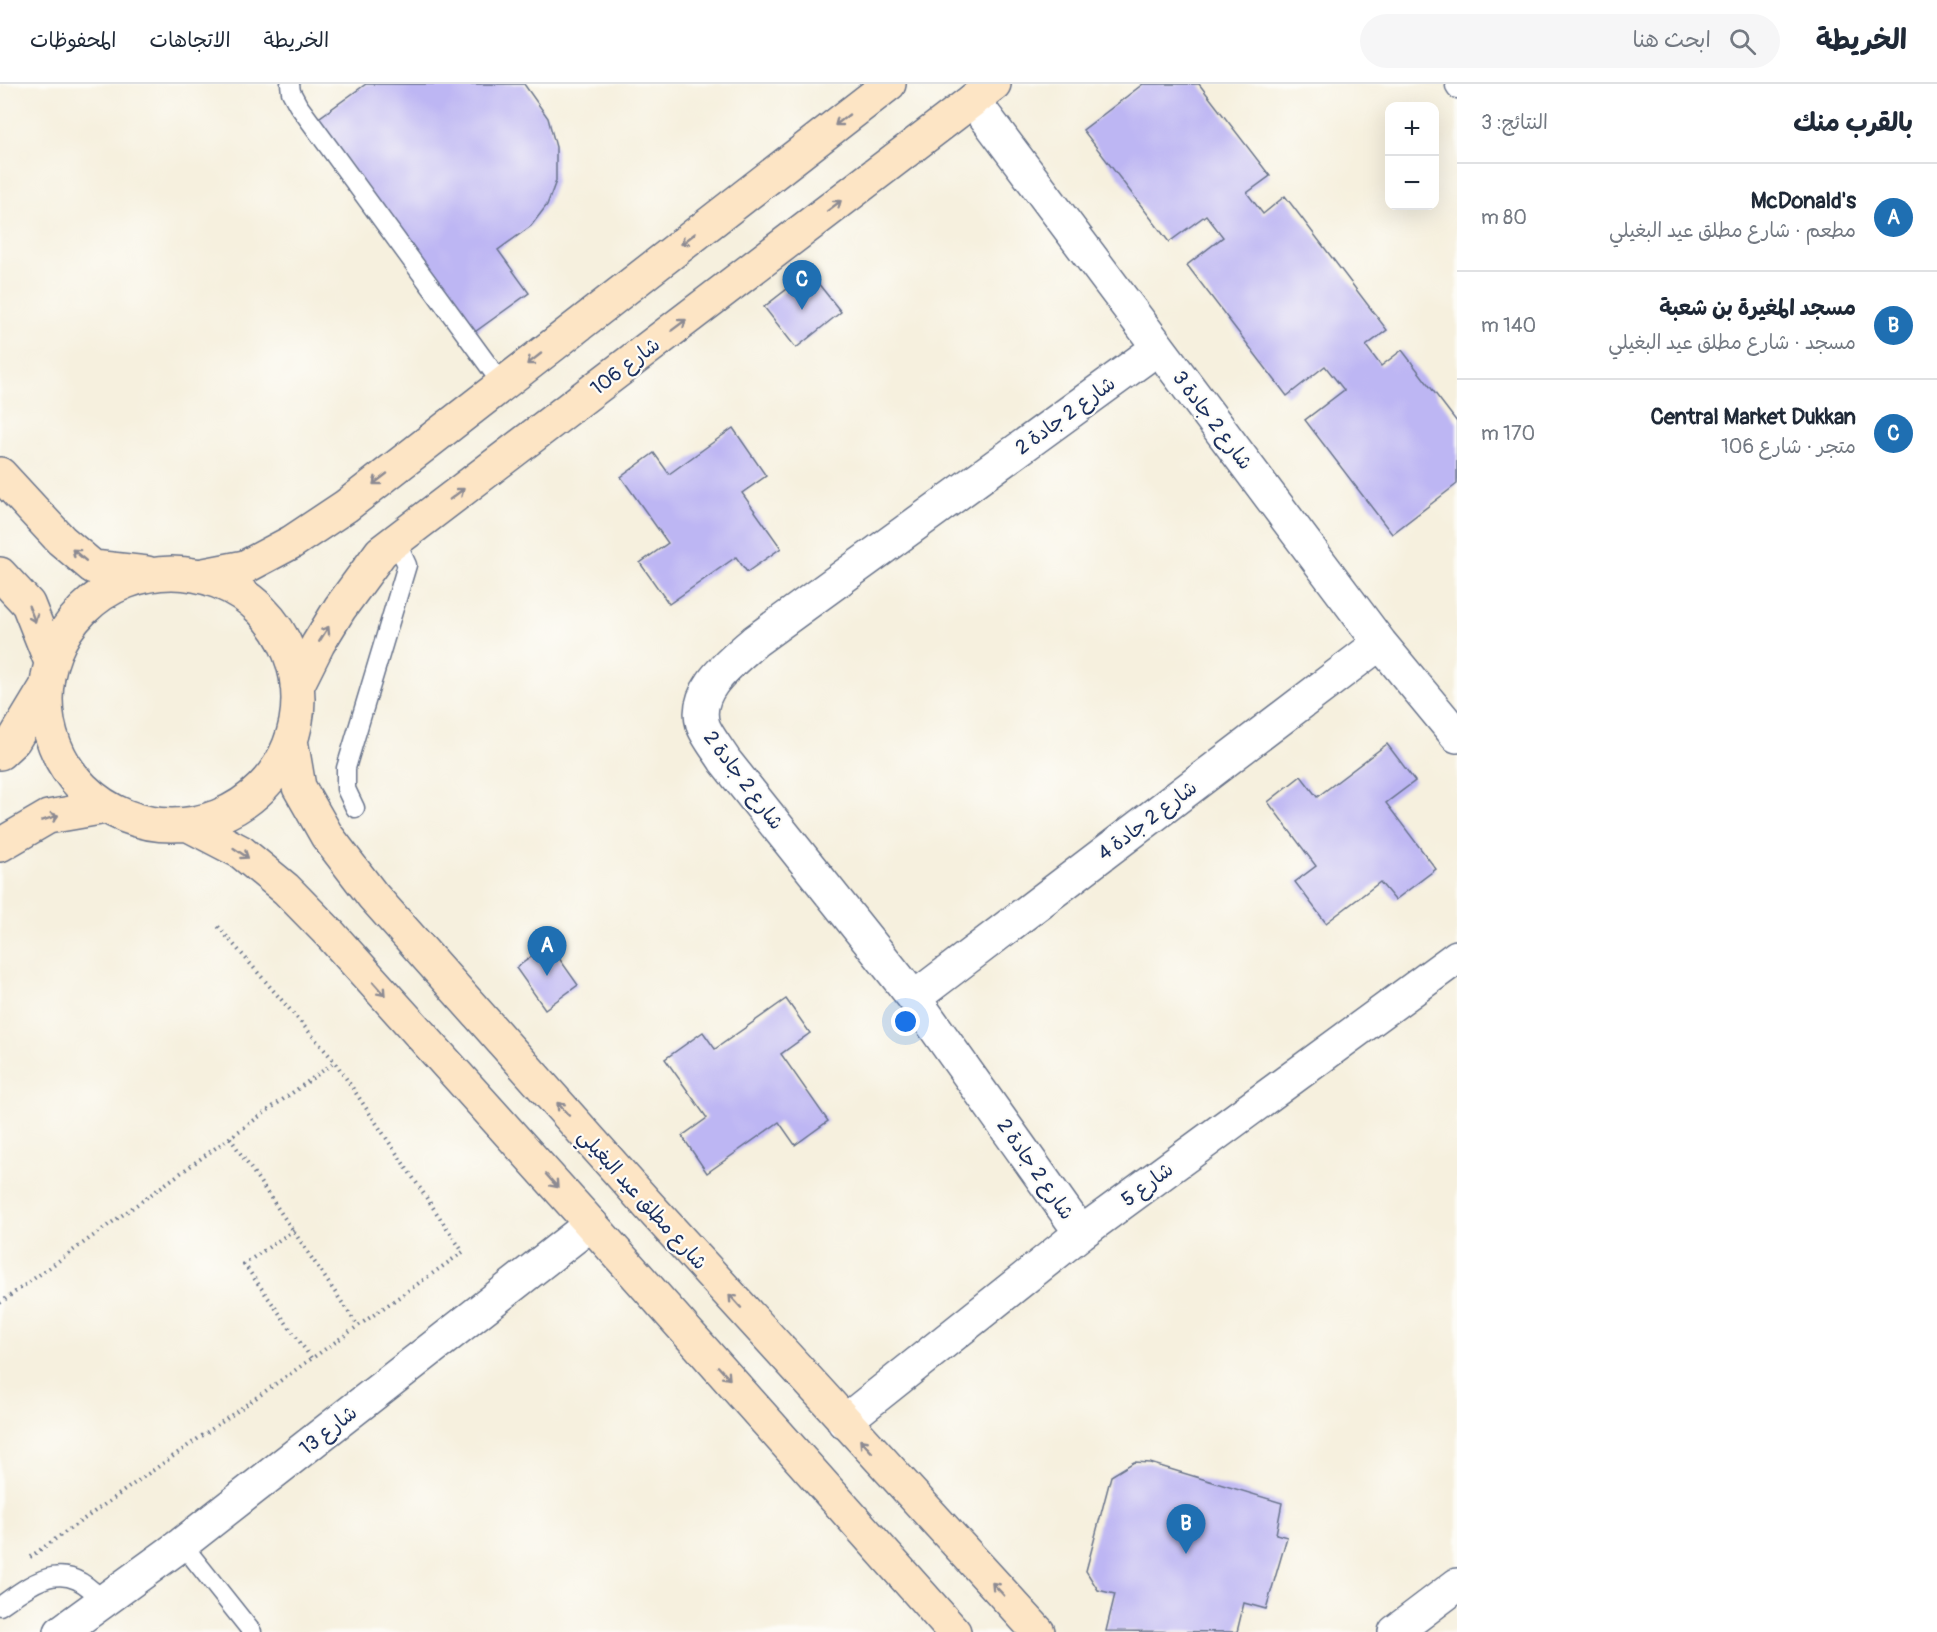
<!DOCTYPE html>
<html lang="ar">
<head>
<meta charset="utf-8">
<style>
  body { margin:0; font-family:Pangolin,"Playpen Sans Arabic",sans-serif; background:#f6f6f7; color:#1f2937; direction:rtl }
  .controls { position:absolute; right:18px; top:18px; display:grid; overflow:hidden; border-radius:12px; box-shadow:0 6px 24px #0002 }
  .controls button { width:54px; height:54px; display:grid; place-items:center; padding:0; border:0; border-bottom:2px solid #e0e1e3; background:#fff; color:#1f2937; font:30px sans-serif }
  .you { position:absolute; left:906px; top:938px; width:21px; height:21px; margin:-15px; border:4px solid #fff; border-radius:50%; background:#1a73e8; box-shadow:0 0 0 9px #1a73e833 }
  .badge { display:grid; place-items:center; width:39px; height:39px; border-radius:50%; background:#1f6fb2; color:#fff; font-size:20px; font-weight:700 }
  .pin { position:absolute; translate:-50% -50px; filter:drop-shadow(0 2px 3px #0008) }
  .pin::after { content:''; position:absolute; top:32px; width:21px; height:18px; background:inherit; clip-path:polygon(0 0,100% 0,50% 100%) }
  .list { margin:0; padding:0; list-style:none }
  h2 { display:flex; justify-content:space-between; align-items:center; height:78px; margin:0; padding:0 24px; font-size:26px }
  h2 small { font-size:20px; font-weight:400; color:#747a83 }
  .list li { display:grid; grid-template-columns:39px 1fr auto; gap:18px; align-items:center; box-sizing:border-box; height:108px; padding:0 24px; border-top:2px solid #e0e1e3 }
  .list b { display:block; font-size:22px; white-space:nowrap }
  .list p { margin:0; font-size:20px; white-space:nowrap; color:#747a83 }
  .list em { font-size:20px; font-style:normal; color:#747a83 }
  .icon { flex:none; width:33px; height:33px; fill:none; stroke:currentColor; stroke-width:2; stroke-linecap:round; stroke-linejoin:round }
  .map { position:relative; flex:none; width:1457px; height:1548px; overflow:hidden; direction:ltr }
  header { display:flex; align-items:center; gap:36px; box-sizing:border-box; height:84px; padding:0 30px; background:#fff; border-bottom:2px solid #e0e1e3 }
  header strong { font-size:28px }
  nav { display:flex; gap:33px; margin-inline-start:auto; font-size:21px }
  .search { width:420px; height:54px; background:#f6f6f7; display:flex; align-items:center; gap:15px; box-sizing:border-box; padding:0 21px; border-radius:33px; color:#747a83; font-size:22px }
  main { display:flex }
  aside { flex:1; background:#fff }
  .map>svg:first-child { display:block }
</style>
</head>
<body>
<header>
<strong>الخريطة</strong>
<div class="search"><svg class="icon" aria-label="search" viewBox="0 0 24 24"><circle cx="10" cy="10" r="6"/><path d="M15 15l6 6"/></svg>ابحث هنا</div>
<nav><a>الخريطة</a><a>الاتجاهات</a><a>المحفوظات</a></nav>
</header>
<main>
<aside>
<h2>بالقرب منك<small>النتائج: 3</small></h2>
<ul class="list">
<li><span class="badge">A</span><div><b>McDonald's</b><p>مطعم · شارع مطلق عيد البغيلي</p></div><em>80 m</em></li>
<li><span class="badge">B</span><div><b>مسجد المغيرة بن شعبة</b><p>مسجد · شارع مطلق عيد البغيلي</p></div><em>140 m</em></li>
<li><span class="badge">C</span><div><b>Central Market Dukkan</b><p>متجر · شارع 106</p></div><em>170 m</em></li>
</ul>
</aside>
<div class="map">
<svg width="1457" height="1548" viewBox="0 0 1457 1548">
  <rect width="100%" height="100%" fill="#fdfcf7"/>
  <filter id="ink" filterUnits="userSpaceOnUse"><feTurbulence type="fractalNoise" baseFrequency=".0167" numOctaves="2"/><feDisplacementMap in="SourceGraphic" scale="12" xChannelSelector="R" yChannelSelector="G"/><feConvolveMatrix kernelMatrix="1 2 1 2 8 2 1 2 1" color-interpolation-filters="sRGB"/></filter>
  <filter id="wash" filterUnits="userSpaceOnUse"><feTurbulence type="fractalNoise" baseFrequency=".008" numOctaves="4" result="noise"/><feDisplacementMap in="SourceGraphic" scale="24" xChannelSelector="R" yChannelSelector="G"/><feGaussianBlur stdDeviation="1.35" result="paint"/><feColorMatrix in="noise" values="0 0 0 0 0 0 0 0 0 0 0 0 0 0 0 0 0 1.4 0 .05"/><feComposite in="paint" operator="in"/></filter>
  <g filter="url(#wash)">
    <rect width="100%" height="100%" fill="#f6f0de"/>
    <g id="blocks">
      <path fill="#bdb6f3" d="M366,0H524L548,34L556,63V97L547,121L531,142L498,166L529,209L472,250L316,36Z
        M1143,0H1199L1270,92L1247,109L1263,130L1285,112L1387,246L1366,262L1381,282L1402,266L1457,338V400L1392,450L1305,336L1344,306L1325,282L1287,312L1187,181L1223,153L1206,131L1169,158L1083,46Z
        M809,188L841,228L796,264L764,223Z
        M733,344L766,392L742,409L781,464L747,488L736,473L669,520L640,479L668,459L621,393L654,369L669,390Z
        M1387,660L1415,697L1386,719L1436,785L1395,816L1380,798L1326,839L1295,798L1316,782L1268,718L1301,692L1317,713Z
        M549,860L578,901L545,925L516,884Z
        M786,915L810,949L781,970L828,1037L795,1061L779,1038L707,1089L682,1052L707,1034L665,975L703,948L715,965Z
        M1134,1378L1150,1379L1282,1419L1276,1450L1287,1453L1266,1525L1244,1519L1237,1548L1106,1547L1115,1510L1098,1506L1086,1487L1111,1392Z"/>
    </g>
  </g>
  <g filter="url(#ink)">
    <use href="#blocks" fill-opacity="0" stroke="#68738b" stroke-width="1.5"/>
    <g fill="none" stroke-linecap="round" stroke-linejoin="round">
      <defs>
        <path id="lane" d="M290,0L291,8L298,21L502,300
          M1455,2L1457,5
          M355,724L346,705V684L407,481L396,457
          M182,1460L252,1548
          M0,1522C38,1495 66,1473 103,1518"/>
        <path id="street" d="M973,16L1380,559L1457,652
          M914,914L1380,559
          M1081,1149L914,914L725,677C719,667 706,651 703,641C692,606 733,577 755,557L1158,264
          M844,1338L1081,1149L1457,873
          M61,1548L182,1460L591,1140
          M1395,1548L1457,1501"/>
        <path id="secondary" d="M0,390L61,456L93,483L147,489
          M46 615a126 126 0 1 1 252 0a126 126 0 1 1-252 0Z
          M0,490L28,520L51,578
          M199,492L245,483L292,458L346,422L889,0
          M297,602L318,560L340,524L381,468L994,0
          M291,656L299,703L327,752L373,812L649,1122L1038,1548
          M0,669L14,656L46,603
          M189,741L241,768L286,805L330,850L591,1140L954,1548
          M0,761L48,733L106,723"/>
      </defs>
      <use href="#lane" stroke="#68738b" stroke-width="21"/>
      <use href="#street" stroke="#68738b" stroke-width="36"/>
      <use href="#secondary" stroke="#68738b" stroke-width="36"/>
      <path stroke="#68738b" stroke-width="4" stroke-dasharray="1.5 4.5" stroke-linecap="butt" d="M230,1054L358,1242
        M294,1146L244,1180L312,1275
        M0,1219L335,978
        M30,1473L463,1168L335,978L216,840"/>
      <use href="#lane" stroke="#fff" stroke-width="18"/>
      <use href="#street" stroke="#fff" stroke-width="33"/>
      <use href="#secondary" stroke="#fde5c5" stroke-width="33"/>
    </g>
    <defs><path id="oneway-shaft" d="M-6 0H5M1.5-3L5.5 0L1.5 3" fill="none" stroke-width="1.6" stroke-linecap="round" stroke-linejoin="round" transform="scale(1.5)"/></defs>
    <g stroke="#8c8a92">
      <use href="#oneway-shaft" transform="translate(842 36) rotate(142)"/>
      <use href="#oneway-shaft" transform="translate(834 122) rotate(-37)"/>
      <use href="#oneway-shaft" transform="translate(688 155) rotate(142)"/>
      <use href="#oneway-shaft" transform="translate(679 241) rotate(-37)"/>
      <use href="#oneway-shaft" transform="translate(534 275) rotate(142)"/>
      <use href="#oneway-shaft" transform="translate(380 395) rotate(142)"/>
      <use href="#oneway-shaft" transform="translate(457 410) rotate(-37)"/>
      <use href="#oneway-shaft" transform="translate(79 471) rotate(-140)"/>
      <use href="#oneway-shaft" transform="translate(32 530) rotate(68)"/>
      <use href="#oneway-shaft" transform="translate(324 550) rotate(-58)"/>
      <use href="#oneway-shaft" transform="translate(50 734) rotate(-18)"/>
      <use href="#oneway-shaft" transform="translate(241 769) rotate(34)"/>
      <use href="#oneway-shaft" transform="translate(379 905) rotate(48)"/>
      <use href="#oneway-shaft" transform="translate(563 1025) rotate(-132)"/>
      <use href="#oneway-shaft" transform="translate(552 1097) rotate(48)"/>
      <use href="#oneway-shaft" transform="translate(735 1217) rotate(-132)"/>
      <use href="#oneway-shaft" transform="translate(724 1289) rotate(48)"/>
      <use href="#oneway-shaft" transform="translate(866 1362) rotate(-133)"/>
      <use href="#oneway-shaft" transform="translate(998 1505) rotate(-133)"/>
    </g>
  </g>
  <g text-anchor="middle" stroke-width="4.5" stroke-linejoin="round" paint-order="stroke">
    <g font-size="20" fill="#1b2f5e" stroke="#fdfcf7">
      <text transform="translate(625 282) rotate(-37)" y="7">شارع 106</text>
      <text transform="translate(1065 331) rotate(-36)" y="7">شارع 2 جادة 2</text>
      <text transform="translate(1213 336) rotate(53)" y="7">شارع 2 جادة 3</text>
      <text transform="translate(744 696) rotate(53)" y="7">شارع 2 جادة 2</text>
      <text transform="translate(1147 736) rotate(-37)" y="7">شارع 2 جادة 4</text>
      <text transform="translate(1036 1085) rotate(55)" y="7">شارع 2 جادة 2</text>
      <text transform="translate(1147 1100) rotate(-37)" y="7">شارع 5</text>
      <text transform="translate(643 1115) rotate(48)" y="7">شارع مطلق عيد البغيلي</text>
      <text transform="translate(328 1346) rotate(-38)" y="7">شارع 13</text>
    </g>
  </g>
</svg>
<div class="controls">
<button>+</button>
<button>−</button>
</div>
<div class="you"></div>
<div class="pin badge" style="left:547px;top:892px">A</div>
<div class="pin badge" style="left:1186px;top:1470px">B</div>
<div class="pin badge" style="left:802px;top:226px">C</div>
</div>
</main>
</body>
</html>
